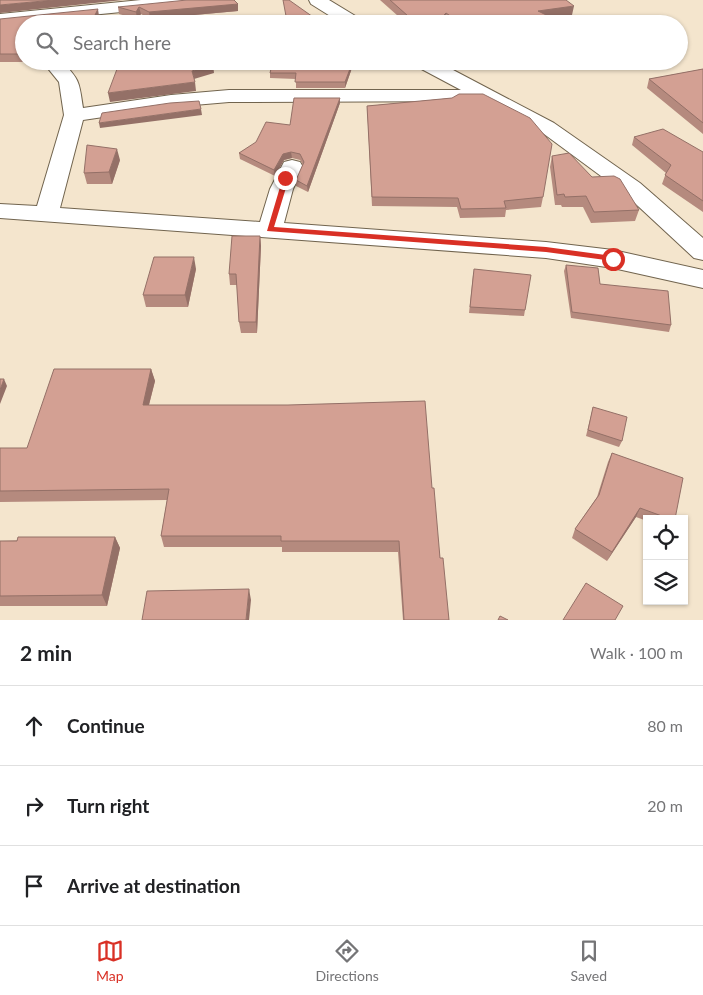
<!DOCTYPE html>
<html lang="en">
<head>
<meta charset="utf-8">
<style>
  body { margin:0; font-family:Lato,sans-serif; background:#f2f2f2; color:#202124 }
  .controls { position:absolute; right:15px; bottom:15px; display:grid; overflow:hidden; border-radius:0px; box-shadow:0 1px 4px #0004 }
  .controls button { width:45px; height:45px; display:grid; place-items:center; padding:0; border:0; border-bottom:1px solid #e0e0e0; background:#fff; color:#202124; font:25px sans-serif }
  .stop { position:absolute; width:15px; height:15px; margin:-11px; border:4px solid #d93025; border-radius:50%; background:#fff }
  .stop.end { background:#d93025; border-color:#fff; box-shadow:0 1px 5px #0008 }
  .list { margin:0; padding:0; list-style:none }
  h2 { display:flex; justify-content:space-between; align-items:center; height:65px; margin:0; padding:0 20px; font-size:21px }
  h2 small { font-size:16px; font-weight:400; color:#757577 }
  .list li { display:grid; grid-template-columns:32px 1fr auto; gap:15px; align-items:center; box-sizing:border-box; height:80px; padding:0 20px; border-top:1px solid #e0e0e0 }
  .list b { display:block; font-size:19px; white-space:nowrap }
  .list em { font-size:16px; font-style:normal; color:#757577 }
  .icon { flex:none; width:28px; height:28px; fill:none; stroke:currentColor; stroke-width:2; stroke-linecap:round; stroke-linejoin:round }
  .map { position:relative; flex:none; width:703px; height:620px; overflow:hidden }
  .search { position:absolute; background:#fff; box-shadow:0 1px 4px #0004; left:15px; right:15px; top:15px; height:55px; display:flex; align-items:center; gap:12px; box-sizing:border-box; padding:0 18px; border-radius:28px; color:#757577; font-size:19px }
  .sheet { height:305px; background:#fff }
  nav { display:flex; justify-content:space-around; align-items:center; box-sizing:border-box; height:70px; border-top:1px solid #e0e0e0; background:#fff; font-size:14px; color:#757577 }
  nav a { display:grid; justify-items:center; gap:2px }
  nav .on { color:#d93025 }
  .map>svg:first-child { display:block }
</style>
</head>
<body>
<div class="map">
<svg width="703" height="620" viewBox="0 0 703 620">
  <rect width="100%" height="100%" fill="#f4e5cd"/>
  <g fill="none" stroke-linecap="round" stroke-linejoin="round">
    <defs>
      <path id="street" d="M141,0H200L198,4L192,5L0,24V14Z
        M309,0H329L362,20L365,24H343L311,4Z
        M42,61H62C80,81 79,81 83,108L171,95L229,90H461L414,65L412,61H436L554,123L640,183L703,238V260L694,258L624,193L540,131L482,101L229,102L171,107L83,120L60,208L260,222L270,189L284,162L292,160L300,162L303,167L293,189L284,223L546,242L613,250L703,270V288L613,268L546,258L0,218V204L37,206L64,115L59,82Z"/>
    </defs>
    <use href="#street" stroke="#71644e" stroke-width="2"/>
    <use href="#street" fill="#fff" fill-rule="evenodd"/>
  </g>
  <path fill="#b58a7e" d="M380,0H566L572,15L552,17L565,24H407Z
    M238,4V11L150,19L141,14L137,19L119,14L118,7Z
    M99,16L95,24H24V62H0V19Z
    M273,61H353V65L345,88H296V79L270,78V73Z
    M703,69V134L647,88L649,79Z
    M452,98L543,197L541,207L506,210L505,217L460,218L457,207L372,206L367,106Z
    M340,103L308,192L296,186V180L303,165L300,160L292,158L284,160L275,176L240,159L239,153L290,125Z
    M634,137L703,152V212L662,184L666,173L632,145Z
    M552,156L592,177L639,210L635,221L591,223L583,207H562L561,205H555L550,167Z
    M120,160L112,184H87L84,173Z
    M260,236L261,246L257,333H241L239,322L237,285H230L229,274Z
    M566,265L600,284L671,325L669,332L571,318L564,271Z
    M196,269L188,307H146L143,295Z
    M473,275L525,310L524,316L469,313Z
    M151,369L155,381L149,405L432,488L440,558L449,620H403L398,552H282V547H164L161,536L167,500L0,502V448H27Z
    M593,407L622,441L619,447L586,436Z
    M612,453L675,519H647V521L636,517L607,561L572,538L575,529L597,497L608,462Z
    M115,537L120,548L107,606H0V541Z"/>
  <path fill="#947067" d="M54,0H123L0,13V5Z
    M238,4V11L150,19L149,12Z
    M574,6L572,15L537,19L538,11Z
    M139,7L141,14L137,19L136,12Z
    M98,9L99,16L95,24H82L81,18Z
    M446,13L445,22L442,17Z
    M24,47V61L22,54Z
    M353,61V65L345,88V82Z
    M213,64L214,73L194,79L192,71Z
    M195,82L196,91L110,102L108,93Z
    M340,98V103L308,192L307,186Z
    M201,109L202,115L100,128L99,123Z
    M117,149L120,160L112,184L109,172Z
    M291,152L292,158L284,160L275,176L274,170L283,154Z
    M260,236L261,246L257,333L256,322Z
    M194,257L196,269L188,307L185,295Z
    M151,369L155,381L146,416L143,405Z
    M4,379L7,386L0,404V390Z
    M640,508L636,517L607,561L612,552Z
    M115,537L120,548L107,606L102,595Z
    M249,589L251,600L249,620H246Z"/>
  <path fill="#d3a093" stroke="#947067" d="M0,0H54L0,5Z
    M187,0H234L238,4L149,12L139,7L136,12L118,7Z
    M283,0H289L323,24H260L286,16Z
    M390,0H566L574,6L538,11L565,24H462L446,13L442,17L448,24H417Z
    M98,9L94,17L81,18L85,24H24V47L22,54H0V19Z
    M120,61H209L213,64L192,71L195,82L108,93Z
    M273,61H353L345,82H295L296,73H270Z
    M703,69V123L649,79Z
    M459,94H483L530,118L552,144L543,197L504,201L506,208L461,209L458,198L372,197L367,106L452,98Z
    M294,98H340L307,186L296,180L304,162L300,154L291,152L283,154L274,170L239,153L256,142L266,122L290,125Z
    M199,101L201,109L99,123L102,113L170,103Z
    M663,129L703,152V201L665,175L671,165L634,137Z
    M87,145L117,149L109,172L84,173Z
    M569,153L592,177L614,176L620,179L639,210L594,212L586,196L565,197L564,194L557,195L552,156Z
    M232,236H260L256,322H239L236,274H229Z
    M154,257H194L185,295H143Z
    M566,265L598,268L600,284L668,291L671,325L572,312Z
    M474,269L531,275L525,310L470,307Z
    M54,369H151L143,405H288L425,401L432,488H434L440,558H443L449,620H404L399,541H281V536H161L169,489L0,491V448H27Z
    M0,379H4L0,390Z
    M593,407L627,417L622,441L588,430Z
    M612,453L683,478L675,519H670L640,508L612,552L575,529L599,495Z
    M18,537H115L102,595L0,596V541H17Z
    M586,583L623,606L615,620H563Z
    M249,589L246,620H142L147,591Z
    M500,616L508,620H498Z"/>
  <path fill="#d93025" d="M283,177L289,178L274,227L546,247L613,256L617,259L613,261L546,252L267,231Z"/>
</svg>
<div class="controls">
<button><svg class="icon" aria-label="locate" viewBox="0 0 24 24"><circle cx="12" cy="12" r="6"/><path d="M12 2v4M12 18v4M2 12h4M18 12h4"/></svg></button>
<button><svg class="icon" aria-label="layers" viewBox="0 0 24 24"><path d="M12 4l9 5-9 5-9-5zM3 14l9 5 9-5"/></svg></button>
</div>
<div class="stop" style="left:613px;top:259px"></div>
<div class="stop end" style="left:285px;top:178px"></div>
<div class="search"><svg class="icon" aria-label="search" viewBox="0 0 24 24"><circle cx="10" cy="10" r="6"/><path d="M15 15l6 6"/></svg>Search here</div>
</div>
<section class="sheet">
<h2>2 min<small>Walk · 100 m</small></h2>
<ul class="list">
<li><svg class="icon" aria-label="ahead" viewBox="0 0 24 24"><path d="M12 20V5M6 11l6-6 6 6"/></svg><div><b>Continue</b></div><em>80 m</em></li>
<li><svg class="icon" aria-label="right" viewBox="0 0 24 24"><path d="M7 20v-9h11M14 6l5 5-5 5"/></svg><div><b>Turn right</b></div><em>20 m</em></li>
<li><svg class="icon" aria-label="arrive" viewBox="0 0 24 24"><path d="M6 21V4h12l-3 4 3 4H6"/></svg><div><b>Arrive at destination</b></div></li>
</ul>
</section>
<nav>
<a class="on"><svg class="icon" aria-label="map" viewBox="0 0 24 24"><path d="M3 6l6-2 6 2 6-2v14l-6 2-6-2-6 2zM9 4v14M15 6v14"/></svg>Map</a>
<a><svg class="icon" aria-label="directions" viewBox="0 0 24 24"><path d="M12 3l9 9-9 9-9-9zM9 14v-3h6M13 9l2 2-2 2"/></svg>Directions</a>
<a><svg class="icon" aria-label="saved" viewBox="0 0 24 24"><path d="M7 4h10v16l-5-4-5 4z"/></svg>Saved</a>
</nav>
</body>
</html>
